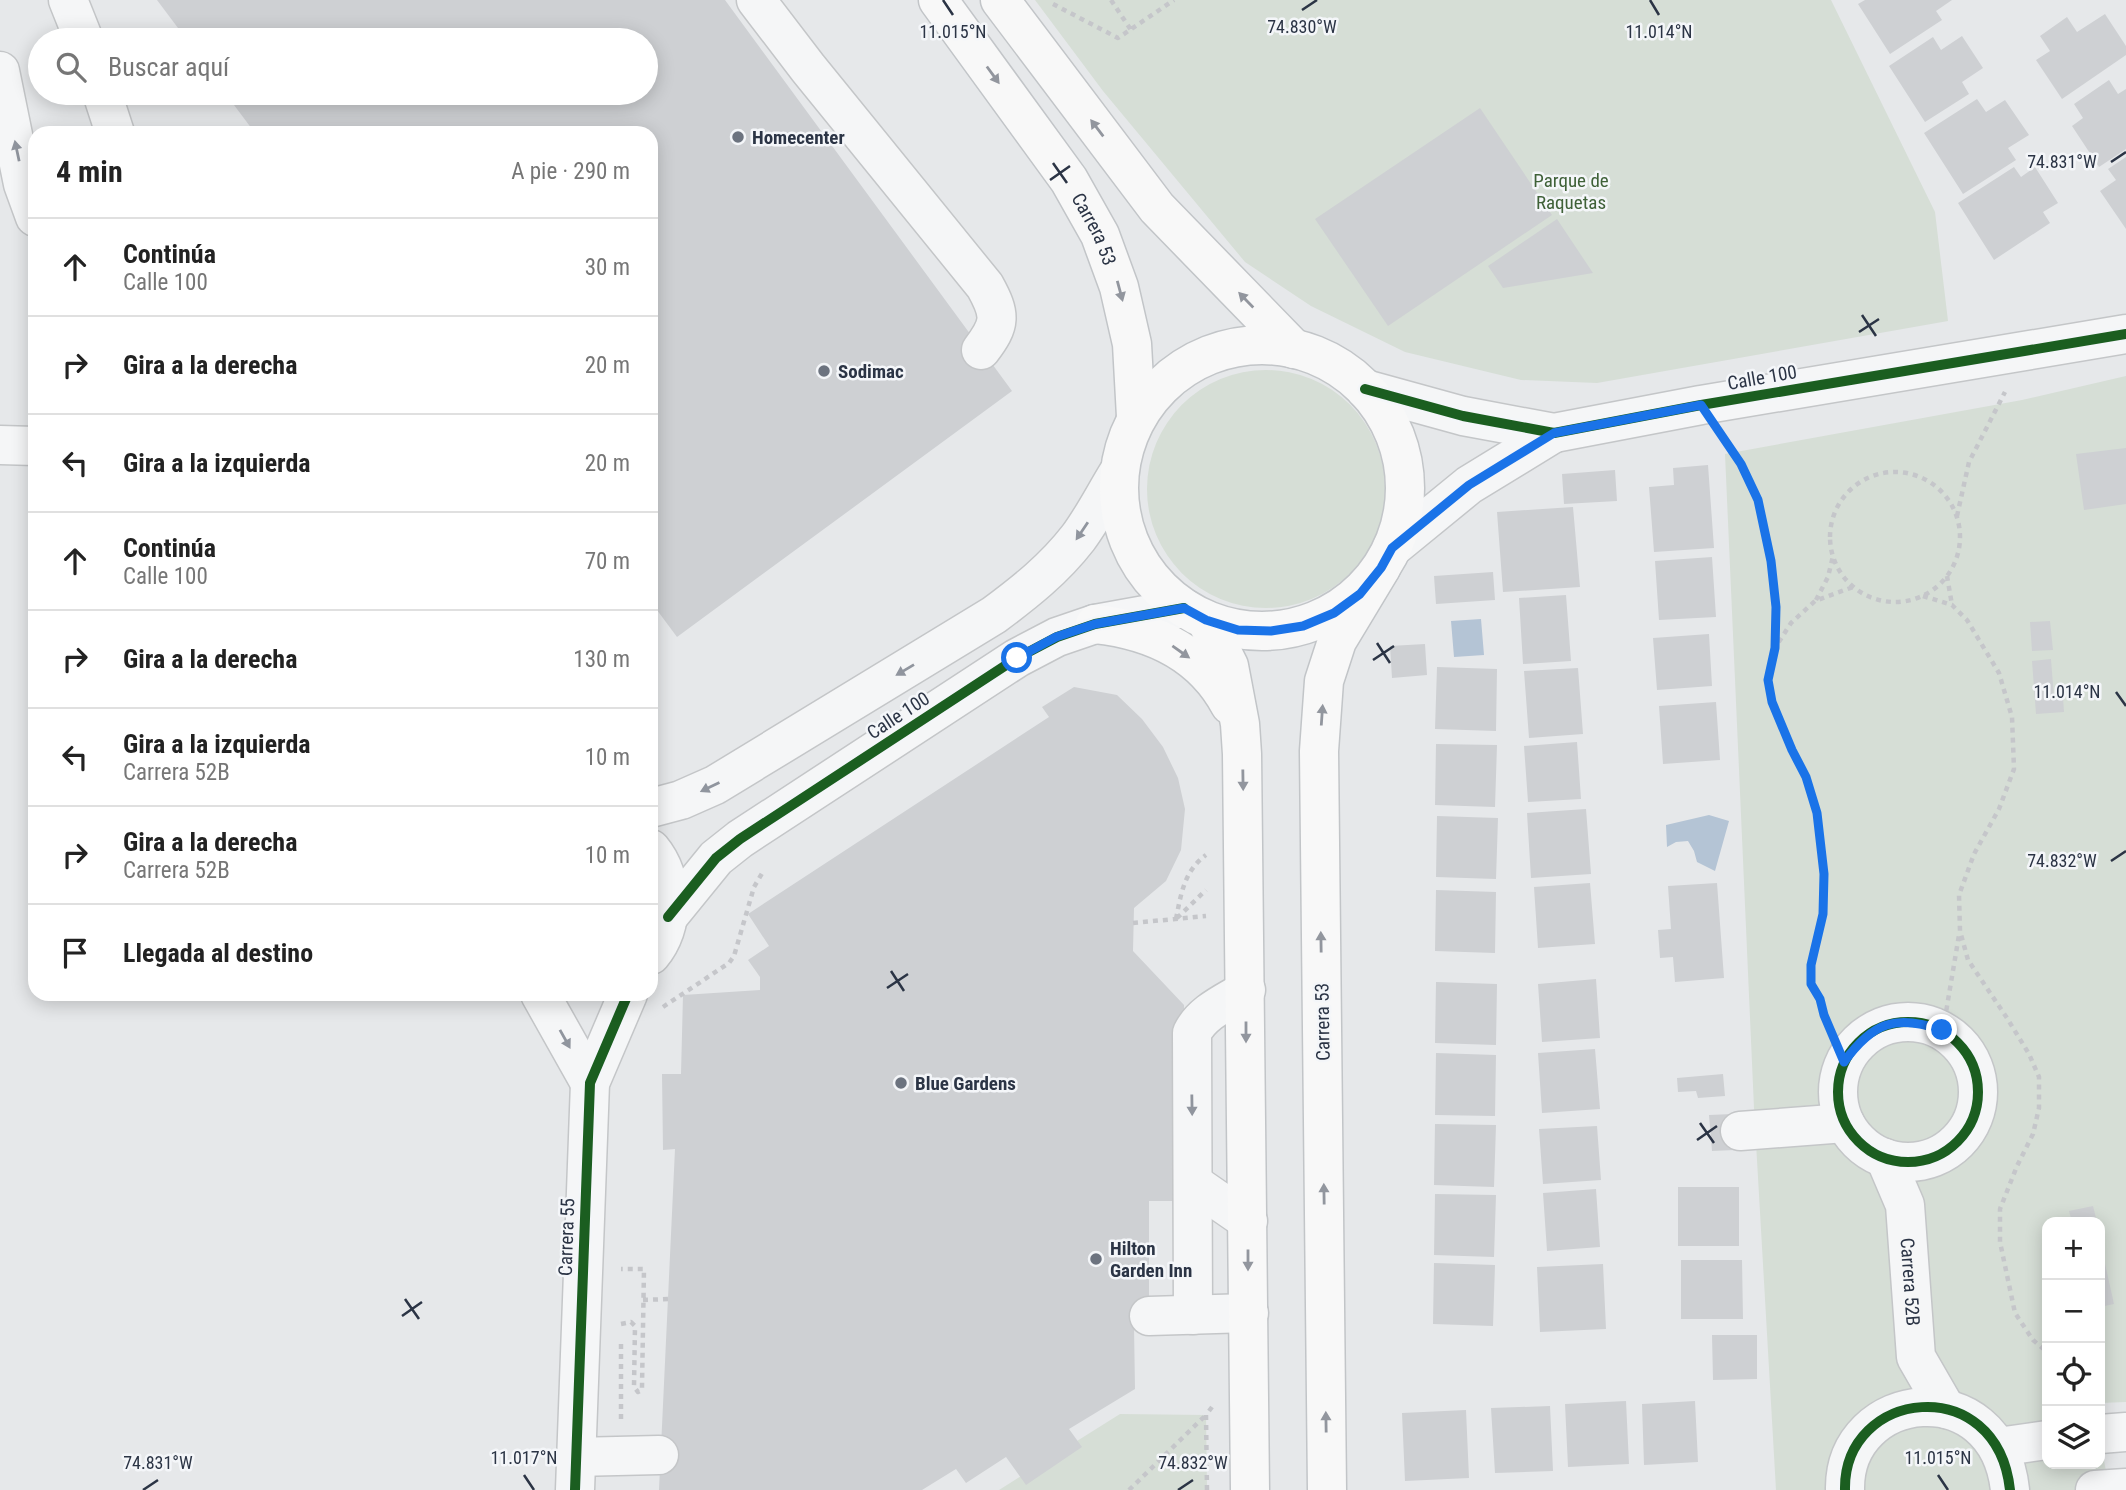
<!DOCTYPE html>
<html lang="es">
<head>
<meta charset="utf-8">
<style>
  body { margin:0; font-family:"Roboto Condensed",sans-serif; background:#f2f2f2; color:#222 }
  .controls { position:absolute; right:21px; bottom:21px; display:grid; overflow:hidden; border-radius:14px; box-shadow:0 4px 18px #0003 }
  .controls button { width:63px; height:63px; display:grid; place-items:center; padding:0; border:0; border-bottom:2px solid #e0e0e0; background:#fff; color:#222; font:35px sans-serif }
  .stop { position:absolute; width:21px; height:21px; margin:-16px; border:5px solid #1a73e8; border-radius:50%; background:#fff }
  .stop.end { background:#1a73e8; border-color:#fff; box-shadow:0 2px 7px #0008 }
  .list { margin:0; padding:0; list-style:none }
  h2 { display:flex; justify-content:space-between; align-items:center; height:91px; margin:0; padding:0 28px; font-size:30px }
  h2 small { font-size:23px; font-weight:400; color:#767676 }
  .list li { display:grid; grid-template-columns:46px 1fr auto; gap:21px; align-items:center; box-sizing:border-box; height:98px; padding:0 28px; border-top:2px solid #e0e0e0 }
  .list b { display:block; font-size:26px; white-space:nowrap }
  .list p { margin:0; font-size:23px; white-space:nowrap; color:#767676 }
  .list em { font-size:23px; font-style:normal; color:#767676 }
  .icon { flex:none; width:38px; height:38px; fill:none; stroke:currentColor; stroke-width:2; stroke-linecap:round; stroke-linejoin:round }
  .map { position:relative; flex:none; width:2126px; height:1490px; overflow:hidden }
  .search { position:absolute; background:#fff; box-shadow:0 4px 18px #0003; left:28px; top:28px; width:630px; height:77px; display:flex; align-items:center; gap:18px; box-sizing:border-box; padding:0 24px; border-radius:38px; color:#767676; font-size:26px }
  .panel { position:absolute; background:#fff; box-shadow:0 4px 18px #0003; left:28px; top:126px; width:630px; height:875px; border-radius:21px }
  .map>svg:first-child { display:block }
</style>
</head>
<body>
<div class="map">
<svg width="2126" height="1490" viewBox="0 0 2126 1490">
  <rect width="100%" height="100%" fill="#e6e8ea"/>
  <path fill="#d6ded6" d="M1035,0H1831L1935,212L1948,321L1597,383L1521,380L1405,352L1311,306L1245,262L1103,91Z
    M1147 489a119 119 0 1 1 238 0a119 119 0 1 1-238 0Z
    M2126,376V1402L2100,1403V1222H2047V1464H2100V1436L2109,1490H1776L1754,1108L1725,454L2022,400Z
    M1120,1414L1206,1415L1207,1490H999Z"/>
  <path fill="#b4c4d5" d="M1481,619L1484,655L1454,657L1451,621Z
    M1709,815L1729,821L1715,871L1697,862L1694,851L1688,841L1676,842L1667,847L1666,825Z"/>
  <path fill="#ced0d3" d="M157,0H725L1012,391L677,637L651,602V133H255L225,93H646V40H187Z
    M1865,0H1952L1936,11L1942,20L1890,54L1858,4Z
    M2105,14L2126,46V55L2062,99L2036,60L2050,51L2040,36L2067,17L2077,32Z
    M1962,36L1983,68L1962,82L1969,94L1925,122L1889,66L1933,37L1941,50Z
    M2109,80L2118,94L2126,89V149L2099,167L2072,126L2083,118L2074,104Z
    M1977,99L1986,112L2005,100L2029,135L2008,148L2016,160L1963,194L1924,133Z
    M1480,108L1552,215L1388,326L1315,219Z
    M2126,157V229L2100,191L2116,180L2108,169Z
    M2014,167L2021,177L2035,167L2058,203L2043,212L2050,223L1994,260L1958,203Z
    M1557,219L1593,273L1503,288L1488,266Z
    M2126,448V504L2084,510L2076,454Z
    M1708,465L1714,548L1654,552L1649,487L1674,485L1673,468Z
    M1615,470L1617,501L1564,504L1562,474Z
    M1573,507L1580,587L1503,592L1497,512Z
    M1712,557L1716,617L1659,620L1655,561Z
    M1493,572L1495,600L1436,604L1434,576Z
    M1566,595L1571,661L1523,664L1519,598Z
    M2050,621L2053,650L2032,651L2030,622Z
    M1709,634L1712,686L1657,690L1653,638Z
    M1425,644L1427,675L1392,678L1390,646Z
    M2051,659L2054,698L2063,697L2064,712L2036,714L2032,661Z
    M1437,667L1497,669L1496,731L1435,729Z
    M1578,668L1583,734L1529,738L1524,671Z
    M1074,687L1117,695L1142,719L1163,747L1178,778L1185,809L1181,850L1166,881L1134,908L1133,951L1184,1005L1183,1201H1149V1327H1134L1135,1389L1069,1429L1082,1447L1026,1485L1006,1457L966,1483L956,1469L922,1490H659L675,1149L663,1150L662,1074H681L683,995L760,990V977L748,960L769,946L748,914L1049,717L1042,707Z
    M1716,702L1720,760L1663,764L1659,706Z
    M1577,742L1581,799L1528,802L1524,746Z
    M1436,744L1497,745L1495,807L1435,805Z
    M1586,809L1591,874L1531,878L1527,813Z
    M1437,816L1498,818L1496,879L1436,877Z
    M1590,883L1595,944L1538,948L1534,887Z
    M1717,883L1724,978L1675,982L1673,957L1660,958L1658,930L1671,929L1668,886Z
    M1436,890L1496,892L1495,953L1435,951Z
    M1596,979L1600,1038L1542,1042L1538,984Z
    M1436,982L1497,984L1496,1045L1435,1043Z
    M1595,1049L1600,1109L1542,1113L1538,1053Z
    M1436,1053L1496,1055L1495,1116L1435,1115Z
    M1723,1074L1725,1096L1698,1098L1696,1091L1678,1092L1677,1078Z
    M1733,1114L1735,1150L1712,1151L1709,1115Z
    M1435,1124L1496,1125L1494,1187L1434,1185Z
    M1597,1126L1601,1180L1543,1184L1539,1129Z
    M1678,1187H1739V1246H1678Z
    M1596,1189L1600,1247L1547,1251L1543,1193Z
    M1435,1194L1496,1195L1494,1257L1434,1255Z
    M2093,1206L2097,1222H2072L2069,1211Z
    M2100,1241L2114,1304L2100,1307Z
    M1681,1260H1742L1743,1319H1681Z
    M1434,1263L1495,1265L1493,1326L1433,1324Z
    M1603,1264L1606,1329L1540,1332L1537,1267Z
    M1712,1335H1757V1379L1713,1380Z
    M1626,1401L1629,1464L1568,1467L1565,1404Z
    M1695,1401L1698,1462L1644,1465L1642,1404Z
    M1550,1406L1553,1471L1495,1473L1491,1408Z
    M1466,1410L1469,1478L1405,1481L1402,1413Z"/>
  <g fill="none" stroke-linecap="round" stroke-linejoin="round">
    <defs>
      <g id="minor">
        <path d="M68,0L84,40"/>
        <path d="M756,0L808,68L985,286C1001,315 1001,324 981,350"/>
        <path d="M0,71L23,184L35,217"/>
        <path d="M102,93L115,133"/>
        <path d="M1365,389L1463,416L1554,433L1701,405L2126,334"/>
        <path d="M0,445L35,446"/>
        <path d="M1392,548L1469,485L1554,433"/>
        <path d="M651,808L681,800L715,785L994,615C1025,592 1054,569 1078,538C1093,518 1105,494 1118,473"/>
        <path d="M651,849C675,878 675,926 651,955"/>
        <path d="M668,917L716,858L740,839L1017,658L1057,637L1095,624L1184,608"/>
        <path d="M540,994L590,1083"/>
        <circle cx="1908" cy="1092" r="70"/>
        <path d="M1740,1131L1845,1123"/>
        <path id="s1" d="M1885,1158L1905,1205L1916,1357L1946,1409"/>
        <path d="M1193,1183L1248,1221"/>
        <path d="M1193,1315L1192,1033C1202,1012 1227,1002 1246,990"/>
        <path d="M1149,1316L1249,1313"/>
        <path d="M2100,1434L2126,1432"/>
        <path d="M1998,1447L2047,1440"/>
        <path d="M575,1457L659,1455"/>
        <path d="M575,1490L590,1083L628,994"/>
        <path d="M1845,1490C1843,1389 1997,1370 2010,1490"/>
        <path d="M2095,1490L2126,1488"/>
      </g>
      <g id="major">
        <path id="s2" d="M938,0L1069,180L1100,235L1119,287L1132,344L1136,417"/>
        <path d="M1000,0L1157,208L1294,349"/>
        <circle cx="1262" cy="488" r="143"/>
        <path d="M1206,620L1229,666L1240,724L1242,754L1250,1490"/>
        <path d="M1095,624C1152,630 1202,652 1230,705"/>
        <path d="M1327,1490L1319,751L1324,681L1337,641L1381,568"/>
      </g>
    </defs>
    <use href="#minor" stroke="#c4c6c8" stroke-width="41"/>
    <use href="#major" stroke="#c2c5c8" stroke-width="41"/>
    <path stroke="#c5c6ca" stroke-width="4.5" stroke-dasharray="5 5" stroke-linecap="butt" d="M1111,0L1131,30
      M1053,4L1118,38L1174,0
      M1724,439L1741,464L1758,500L1771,561L1776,607L1775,647
      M1830 537a65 65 0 1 1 130 0a65 65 0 1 1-130 0Z
      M1957,516L1969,462L2005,392
      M1947,576L1952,605
      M1923,596L1952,605L1967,620L1999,673L2012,717L2014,769L1999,809L1974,854L1959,895L1960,931L1968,960L2007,1018L2029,1054L2039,1077V1108L2033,1134L2017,1166L2000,1209V1242L2015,1313L2033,1340L2047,1352
      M1816,600L1828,577L1833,556
      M1177,918L1206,890
      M1176,919C1181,894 1184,871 1206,855
      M1133,923L1206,916
      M663,1007L729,963L734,956L754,887L764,870
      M1943,1030L1959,935
      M1844,1062L1824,1015L1820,999L1811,984V965L1823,914L1824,874L1817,813L1806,777L1792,750L1772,702L1768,680L1775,648L1791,623L1815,601L1853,587
      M643,1300L668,1299
      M621,1324L631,1322L635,1326L634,1387L638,1392L642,1390V1387L644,1269H621
      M621,1419V1344
      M1129,1490L1206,1415
      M1207,1490L1206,1415L1212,1407"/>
    <use href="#minor" stroke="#f5f6f7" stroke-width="38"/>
    <use href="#major" stroke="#f8f8f8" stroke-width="38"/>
    <defs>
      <path id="cycleway" d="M1365,389L1463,416L1554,433L1701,405L2126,334
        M668,917L716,858L740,839L1017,658L1057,637L1095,624L1184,608
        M1838 1092a70 70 0 1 1 140 0a70 70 0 1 1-140 0Z
        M575,1490L590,1083L628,994
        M1845,1490C1843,1389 1997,1370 2010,1490"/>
    </defs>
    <use href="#cycleway" stroke="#f4f6f9" stroke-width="15"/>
    <use href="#cycleway" stroke="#1b5e20" stroke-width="10"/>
  </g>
  <defs><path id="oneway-solid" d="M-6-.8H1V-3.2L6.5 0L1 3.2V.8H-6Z" transform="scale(1.75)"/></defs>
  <g fill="#92969e">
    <use href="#oneway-solid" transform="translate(993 75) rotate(54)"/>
    <use href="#oneway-solid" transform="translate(1097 128) rotate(-127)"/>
    <use href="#oneway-solid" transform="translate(1120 291) rotate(75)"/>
    <use href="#oneway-solid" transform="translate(1246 300) rotate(-134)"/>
    <use href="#oneway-solid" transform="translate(1181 652) rotate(35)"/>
    <use href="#oneway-solid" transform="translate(1322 715) rotate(-86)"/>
    <use href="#oneway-solid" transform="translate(1243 780) rotate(89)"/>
    <use href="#oneway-solid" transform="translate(1321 942) rotate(-91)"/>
    <use href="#oneway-solid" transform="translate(1246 1032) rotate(90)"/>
    <use href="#oneway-solid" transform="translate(1324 1194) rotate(-91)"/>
    <use href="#oneway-solid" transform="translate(1248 1260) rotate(90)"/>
    <use href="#oneway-solid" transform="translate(1326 1422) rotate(-91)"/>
  </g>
  <g fill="#90959e">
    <use href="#oneway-solid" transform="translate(17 151) rotate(-102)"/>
    <use href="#oneway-solid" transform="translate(1082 531) rotate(124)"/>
    <use href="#oneway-solid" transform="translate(905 670) rotate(149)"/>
    <use href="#oneway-solid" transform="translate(710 787) rotate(154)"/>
    <use href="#oneway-solid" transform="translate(565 1039) rotate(61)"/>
    <use href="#oneway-solid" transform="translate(1192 1105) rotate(89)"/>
  </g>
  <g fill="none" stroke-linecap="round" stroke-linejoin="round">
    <path stroke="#1a73e8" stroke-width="9" d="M1017,658L1056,637L1095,624L1184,608L1206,620L1238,630L1271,631L1303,626L1334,613L1360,594L1381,568L1392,548L1469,485L1554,433L1701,405L1741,464L1758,500L1771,561L1776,607L1775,648L1768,680L1772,702L1792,750L1806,777L1817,813L1824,874L1823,914L1811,965V984L1820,999L1824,1015L1844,1062C1873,1022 1896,1014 1942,1030"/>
  </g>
  <path fill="none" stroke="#2b3445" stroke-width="2.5" d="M943,0L953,15M1650,0L1659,15M1302,10L1317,0M2111,162L2126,152M1053,163L1067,183M1050,180L1070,166M1862,315L1876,336M1859,332L1879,319M1377,643L1390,663M1373,660L1394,646M2116,692L2126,706M2111,861L2126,851M891,971L904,991M887,988L908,974M1700,1123L1714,1143M1697,1140L1717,1126M405,1299L419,1319M402,1316L422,1302M524,1475L534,1490M1938,1475L1948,1490M143,1490L158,1480M1178,1490L1193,1480"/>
  <g fill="#6c737f" stroke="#f4f6f9" stroke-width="2.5">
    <circle cx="738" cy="137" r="7"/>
    <circle cx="824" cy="371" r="7"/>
    <circle cx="901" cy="1083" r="7"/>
    <circle cx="1096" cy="1259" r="7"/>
  </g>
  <g text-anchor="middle" stroke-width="5" stroke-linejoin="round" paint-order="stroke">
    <g font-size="19" font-weight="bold" fill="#2b3445" stroke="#f4f6f9" text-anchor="start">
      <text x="752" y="144">Homecenter</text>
      <text x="838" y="378">Sodimac</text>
      <text x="915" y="1090">Blue Gardens</text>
      <text x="1110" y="1255">Hilton<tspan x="1110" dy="22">Garden Inn</tspan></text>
    </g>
    <g font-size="19" fill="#3f6138" stroke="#f4f6f9">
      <text x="1571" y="187">Parque de<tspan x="1571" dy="22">Raquetas</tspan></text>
    </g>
    <g font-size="19" fill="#2b3445" stroke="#f4f6f9">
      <text dy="7" stroke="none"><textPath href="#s2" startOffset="278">Carrera 53</textPath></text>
      <text transform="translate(1762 377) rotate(-10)" y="7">Calle 100</text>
      <text transform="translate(898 715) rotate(-33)" y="7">Calle 100</text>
      <text transform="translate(1322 1022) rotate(-91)" y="7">Carrera 53</text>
      <text transform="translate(566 1237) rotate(-88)" y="7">Carrera 55</text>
      <text dy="7" stroke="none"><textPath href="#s1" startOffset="128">Carrera 52B</textPath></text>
    </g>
  </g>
  <g font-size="18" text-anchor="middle" fill="#2b3445" stroke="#f4f6f9" stroke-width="5" stroke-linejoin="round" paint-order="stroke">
    <text x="1302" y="33">74.830°W</text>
    <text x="953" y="38">11.015°N</text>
    <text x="1659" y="38">11.014°N</text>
    <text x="2062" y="168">74.831°W</text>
    <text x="2067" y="698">11.014°N</text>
    <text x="2062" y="867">74.832°W</text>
    <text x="524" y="1464">11.017°N</text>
    <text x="1938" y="1464">11.015°N</text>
    <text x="158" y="1469">74.831°W</text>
    <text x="1193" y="1469">74.832°W</text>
  </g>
</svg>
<div class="controls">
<button>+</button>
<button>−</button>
<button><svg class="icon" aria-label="locate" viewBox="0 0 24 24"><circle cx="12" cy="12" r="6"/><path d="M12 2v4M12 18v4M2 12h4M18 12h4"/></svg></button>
<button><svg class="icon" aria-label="layers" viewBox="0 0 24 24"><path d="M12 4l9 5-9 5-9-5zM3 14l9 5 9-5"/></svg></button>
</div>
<div class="stop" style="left:1017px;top:658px"></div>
<div class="stop end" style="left:1942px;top:1030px"></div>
<div class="search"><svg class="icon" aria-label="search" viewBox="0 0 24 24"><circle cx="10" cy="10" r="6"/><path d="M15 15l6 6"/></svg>Buscar aquí</div>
<section class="panel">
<h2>4 min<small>A pie · 290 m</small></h2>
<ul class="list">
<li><svg class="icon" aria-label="ahead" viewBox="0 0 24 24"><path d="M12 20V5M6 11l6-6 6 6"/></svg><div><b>Continúa</b><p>Calle 100</p></div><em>30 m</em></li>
<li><svg class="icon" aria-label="right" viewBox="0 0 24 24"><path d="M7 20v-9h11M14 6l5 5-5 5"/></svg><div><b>Gira a la derecha</b></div><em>20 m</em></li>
<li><svg class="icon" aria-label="left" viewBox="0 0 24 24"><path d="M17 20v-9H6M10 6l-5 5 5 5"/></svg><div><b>Gira a la izquierda</b></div><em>20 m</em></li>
<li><svg class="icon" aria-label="ahead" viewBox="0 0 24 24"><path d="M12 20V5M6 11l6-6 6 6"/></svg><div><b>Continúa</b><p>Calle 100</p></div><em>70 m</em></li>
<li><svg class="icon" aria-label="right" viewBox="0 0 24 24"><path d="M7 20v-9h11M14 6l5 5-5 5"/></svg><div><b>Gira a la derecha</b></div><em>130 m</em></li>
<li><svg class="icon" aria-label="left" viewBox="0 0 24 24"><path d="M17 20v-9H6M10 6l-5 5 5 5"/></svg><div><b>Gira a la izquierda</b><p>Carrera 52B</p></div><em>10 m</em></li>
<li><svg class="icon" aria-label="right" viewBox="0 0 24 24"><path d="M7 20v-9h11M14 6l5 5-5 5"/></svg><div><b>Gira a la derecha</b><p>Carrera 52B</p></div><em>10 m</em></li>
<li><svg class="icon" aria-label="arrive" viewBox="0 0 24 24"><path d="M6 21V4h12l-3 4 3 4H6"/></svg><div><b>Llegada al destino</b></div></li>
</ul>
</section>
</div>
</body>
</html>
